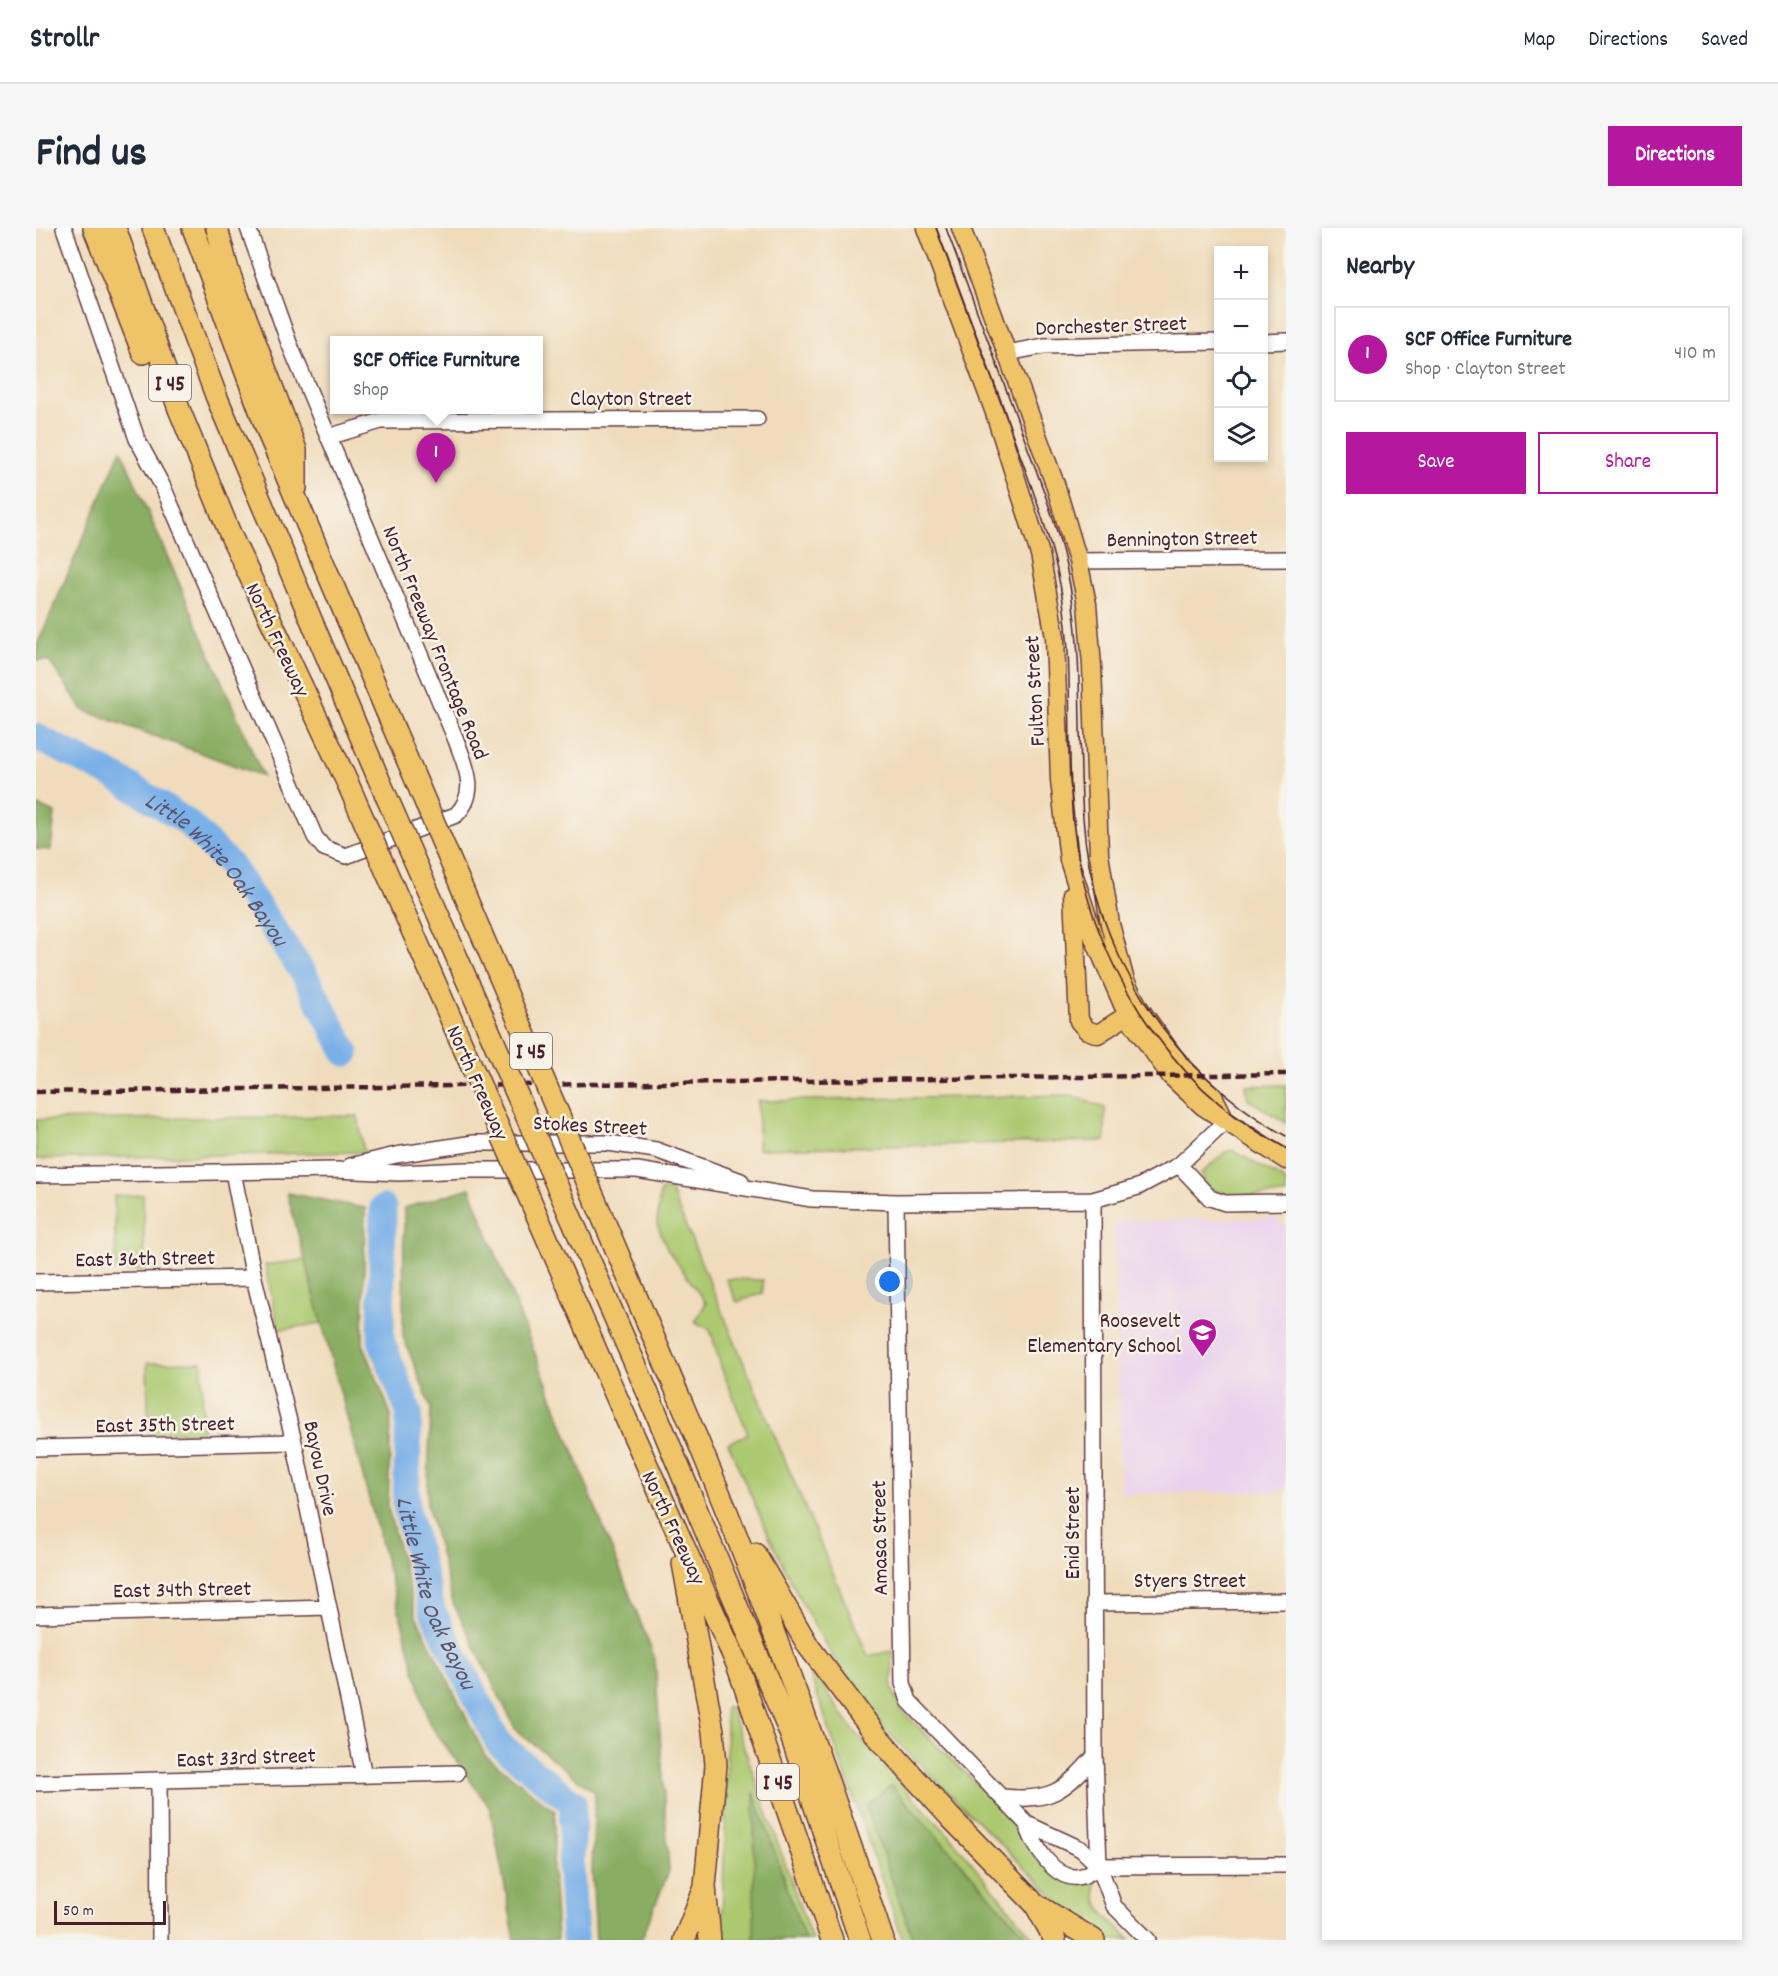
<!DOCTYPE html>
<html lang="en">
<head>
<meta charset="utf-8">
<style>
  body { margin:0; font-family:Dekko,sans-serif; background:#f6f6f7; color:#1f2937 }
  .controls { position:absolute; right:18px; top:18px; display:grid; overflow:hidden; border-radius:0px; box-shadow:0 3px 9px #0003 }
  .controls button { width:54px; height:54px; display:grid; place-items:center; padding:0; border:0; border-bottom:2px solid #e0e1e3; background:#fff; color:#1f2937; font:30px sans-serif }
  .scale { position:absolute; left:18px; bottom:15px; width:112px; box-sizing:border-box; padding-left:6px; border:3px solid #4a1f2b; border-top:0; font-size:16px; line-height:21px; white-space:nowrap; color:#4a1f2b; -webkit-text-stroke:4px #f7f3e8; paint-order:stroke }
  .you { position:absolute; left:854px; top:1054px; width:21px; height:21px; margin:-15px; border:4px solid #fff; border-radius:50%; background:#1a73e8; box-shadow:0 0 0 9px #1a73e833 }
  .badge { display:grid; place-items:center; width:39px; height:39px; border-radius:50%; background:#b5179e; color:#fff; font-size:20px; font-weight:700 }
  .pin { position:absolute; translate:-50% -50px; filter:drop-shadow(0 2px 3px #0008) }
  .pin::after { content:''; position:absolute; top:32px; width:21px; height:18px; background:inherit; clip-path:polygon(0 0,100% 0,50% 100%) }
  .popup { position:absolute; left:294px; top:108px; width:213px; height:78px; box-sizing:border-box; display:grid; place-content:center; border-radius:0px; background:#fff; filter:drop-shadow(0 2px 4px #0005); font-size:20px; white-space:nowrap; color:#747a83 }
  .popup b { font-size:22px; color:#1f2937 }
  .popup::after { content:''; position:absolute; left:50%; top:100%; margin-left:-12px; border:12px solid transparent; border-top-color:#fff }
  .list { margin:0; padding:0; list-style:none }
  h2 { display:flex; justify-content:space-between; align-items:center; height:78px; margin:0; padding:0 24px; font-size:26px }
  h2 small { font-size:20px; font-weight:400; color:#747a83 }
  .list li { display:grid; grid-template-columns:39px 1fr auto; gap:18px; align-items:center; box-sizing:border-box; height:96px; margin:0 12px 12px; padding:0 12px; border:2px solid #e0e1e3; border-radius:0px }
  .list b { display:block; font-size:22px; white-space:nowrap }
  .list p { margin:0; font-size:20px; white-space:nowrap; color:#747a83 }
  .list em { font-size:20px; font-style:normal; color:#747a83 }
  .actions { display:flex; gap:12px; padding:18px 24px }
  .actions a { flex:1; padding:14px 0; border:2px solid #b5179e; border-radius:0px; text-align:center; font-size:21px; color:#b5179e }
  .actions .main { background:#b5179e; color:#fff }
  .icon { flex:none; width:33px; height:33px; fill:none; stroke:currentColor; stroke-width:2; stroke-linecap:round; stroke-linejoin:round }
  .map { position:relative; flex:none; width:1250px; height:1712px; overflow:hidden; border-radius:0px }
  header { display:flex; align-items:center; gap:36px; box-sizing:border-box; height:84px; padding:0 30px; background:#fff; border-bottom:2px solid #e0e1e3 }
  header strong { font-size:28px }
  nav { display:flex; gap:33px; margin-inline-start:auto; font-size:21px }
  .intro { display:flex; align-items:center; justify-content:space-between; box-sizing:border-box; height:144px; padding:0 36px }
  h1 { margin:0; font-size:42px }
  .button { padding:15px 27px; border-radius:0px; background:#b5179e; color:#fff; font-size:21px; font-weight:700 }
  main { display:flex; gap:36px; padding:0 36px }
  aside { flex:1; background:#fff; border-radius:0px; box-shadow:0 3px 9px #0003 }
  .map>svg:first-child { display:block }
</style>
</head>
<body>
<header>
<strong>Strollr</strong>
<nav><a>Map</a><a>Directions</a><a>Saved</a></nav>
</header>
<div class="intro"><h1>Find us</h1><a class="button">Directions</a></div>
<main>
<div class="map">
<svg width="1250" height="1712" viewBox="0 0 1250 1712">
  <rect width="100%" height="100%" fill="#f7f3e8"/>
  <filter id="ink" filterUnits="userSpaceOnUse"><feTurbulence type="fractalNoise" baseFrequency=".0167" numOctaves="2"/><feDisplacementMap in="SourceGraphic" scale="12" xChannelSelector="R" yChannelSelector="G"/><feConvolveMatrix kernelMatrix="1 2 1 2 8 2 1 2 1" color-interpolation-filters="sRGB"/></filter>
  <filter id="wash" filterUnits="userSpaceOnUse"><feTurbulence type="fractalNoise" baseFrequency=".008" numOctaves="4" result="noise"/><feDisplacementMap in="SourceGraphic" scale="24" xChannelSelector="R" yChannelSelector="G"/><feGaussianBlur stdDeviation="1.35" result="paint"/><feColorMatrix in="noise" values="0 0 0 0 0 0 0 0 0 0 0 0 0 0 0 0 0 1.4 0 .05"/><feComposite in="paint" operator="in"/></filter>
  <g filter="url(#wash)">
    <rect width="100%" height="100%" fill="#f0dcbc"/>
    <path fill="#ead1ed" d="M1243,990V996H1250V1263L1085,1266L1078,998L1083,993Z"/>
    <path fill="#acc970" stroke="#7b744e" stroke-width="1.5" d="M1250,857V895L1212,871L1210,858Z
      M1035,867L1069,880V913L722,921V873Z
      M322,888L328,924L0,931V892Z
      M1196,922L1250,953V967L1194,968L1172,960L1165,946L1189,924Z
      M634,961L832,1428L857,1423L856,1460L864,1481L963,1578L990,1612L1046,1655H1059C1059,1684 1075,1693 1095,1712H1062L857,1510C779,1420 739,1322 692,1215L712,1206L685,1139L676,1107L673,1101L659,1094L670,1075L631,1021L621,996L624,963Z
      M107,967L109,1042L80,1043L78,968Z
      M269,1032L286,1095L243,1102L229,1037Z
      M690,1051L727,1052V1065L701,1074Z
      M166,1134L167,1204L113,1205L111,1135Z
      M769,1432L814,1498L867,1559L913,1607L999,1712H867Z
      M691,1478L694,1480L776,1712H686C686,1635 694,1559 689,1481Z"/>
    <path fill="#89ad62" stroke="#6a6646" stroke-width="1.5" d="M85,222L227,548L47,482L13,433L0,432V420Z
      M0,577L19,585L15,622L0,621Z
      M434,960L619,1431L633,1643L605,1712H560L556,1642L559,1565L480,1502L417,1375L391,1276L395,1180L367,1108L368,980Z
      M251,965L329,980L327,1115L355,1187L352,1280L380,1388L449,1527L519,1583L517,1642L521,1712H479L454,1580L393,1495Z
      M855,1557L994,1712H877L830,1578Z
      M718,1564L769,1712H718Z"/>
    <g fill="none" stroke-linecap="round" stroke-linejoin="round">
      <g stroke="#7ab0e8" stroke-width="27">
        <path id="s1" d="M0,509L80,549L151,594L194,637L268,746L310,825"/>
        <path id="s2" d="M347,980L345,1112L373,1184L370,1278L396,1382L463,1516L537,1575L535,1642L539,1712"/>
      </g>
    </g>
  </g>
  <g filter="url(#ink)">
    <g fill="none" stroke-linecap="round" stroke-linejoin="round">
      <defs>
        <path id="minor" d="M28,0L101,211L127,259L279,609L288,620L310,628L420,587C443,564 430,539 420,512L253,115L212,0
          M1228,114L1250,113
          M971,125L1008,118L1182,114
          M292,209L345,193L721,191
          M1042,333L1250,331
          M1143,937L1174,970L1189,975L1250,974
          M314,938L360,927L438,915H572L620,922L705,953
          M197,944L218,1050L258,1214L328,1547
          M0,947L300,942L363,945L430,942H601L776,971L860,974L1057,972L1102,959L1143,937L1190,893
          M1057,972L1059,1528L1063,1638L1078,1678L1112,1712
          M860,974L867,1455L873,1473L991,1596L1045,1621L1063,1638
          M0,1054L218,1050
          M0,1220L258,1214
          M1058,1375L1250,1373
          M0,1387L293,1379
          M123,1553L124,1712
          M0,1555L421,1545
          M967,1569C1015,1574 1028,1563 1059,1528
          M991,1596C996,1616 1020,1656 1046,1648C1052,1647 1058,1641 1063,1638
          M1063,1638L1250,1637"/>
        <path id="major" d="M890,0L958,182L1004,326L1019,409L1024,552L1033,632L1058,710L1092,788L1135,848L1167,878L1250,932
          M925,0L1019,256L1042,333L1051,376L1056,438L1063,626L1074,696L1089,753L1103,780L1145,839L1177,868L1189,892
          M1037,666L1043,793L1051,802L1062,806L1101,781"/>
        <path id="highway" d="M58,0L107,125
          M79,0L143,181L195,308L312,556
          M117,0L181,170L341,547
          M157,0L233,207L350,482
          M181,0L192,42L260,222V260
          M641,1164C719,1344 784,1527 847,1712
          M614,1170L754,1505L824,1712
          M588,1186L701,1436L796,1712
          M719,1326L773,1419L841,1508L914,1589L999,1676L1058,1712
          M647,1335L677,1503L680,1537L669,1658L674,1712
          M999,1676L1019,1712
          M648,1712L668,1662"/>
      </defs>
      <use href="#minor" stroke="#633b41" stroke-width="18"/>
      <use href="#major" stroke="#633b41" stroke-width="21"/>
      <use href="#highway" stroke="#633b41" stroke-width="24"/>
      <use href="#minor" stroke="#fff" stroke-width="15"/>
      <use href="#major" stroke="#efc469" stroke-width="18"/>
      <use href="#highway" stroke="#efc469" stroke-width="21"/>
      <path stroke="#4a1f2b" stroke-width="1.5" d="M900,0C925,67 950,135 975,202C991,247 1009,292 1020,338C1041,423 1029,508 1037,594C1051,727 1129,857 1250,920
        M910,0C935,68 961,136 986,204C1002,248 1020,292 1030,338C1049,421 1041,505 1047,589C1055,721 1136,844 1250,908"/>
      <path stroke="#4a1f2b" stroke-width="4.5" stroke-dasharray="9 4.5" stroke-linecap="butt" d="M0,864L1250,846"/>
      <defs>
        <path id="highway-bridge" d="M350,482L641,1164
          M341,547L614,1170
          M312,556L588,1186"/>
      </defs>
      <use href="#highway-bridge" stroke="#633b41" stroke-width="24" stroke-linecap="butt"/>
      <use href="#highway-bridge" stroke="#efc469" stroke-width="21"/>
    </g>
  </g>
  <defs>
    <symbol id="school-pin" viewBox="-11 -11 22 30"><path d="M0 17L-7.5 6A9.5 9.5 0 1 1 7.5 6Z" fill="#b5179e" stroke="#f7f3e8"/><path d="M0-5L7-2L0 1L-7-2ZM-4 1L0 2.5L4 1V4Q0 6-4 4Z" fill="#fff"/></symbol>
  </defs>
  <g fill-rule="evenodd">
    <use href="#school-pin" x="1150" y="1088" width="33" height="45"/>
  </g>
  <g text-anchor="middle" stroke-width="5" stroke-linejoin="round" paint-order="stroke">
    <g fill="#f7f3e8" stroke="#7e5f64" stroke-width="1.5">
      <rect x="113" y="137" width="42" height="36" rx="4.5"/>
      <rect x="474" y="805" width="42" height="36" rx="4.5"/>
      <rect x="721" y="1536" width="42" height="36" rx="4.5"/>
    </g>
    <g font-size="21" font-weight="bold" fill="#4a1f2b">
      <text x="134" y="162">I 45</text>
      <text x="495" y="830">I 45</text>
      <text x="742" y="1561">I 45</text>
    </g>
    <g font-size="22" fill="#4a1f2b" stroke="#f7f3e8">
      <text transform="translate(1075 96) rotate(-2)" y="8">Dorchester Street</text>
      <text x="595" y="177">Clayton Street</text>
      <text transform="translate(1146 309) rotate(-1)" y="8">Bennington Street</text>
      <text transform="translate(243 411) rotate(65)" y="8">North Freeway</text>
      <text transform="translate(401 414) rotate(68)" y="8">North Freeway Frontage Road</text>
      <text transform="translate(997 463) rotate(-93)" y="8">Fulton Street</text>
      <text transform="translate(443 854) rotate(66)" y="8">North Freeway</text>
      <text transform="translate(554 896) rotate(3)" y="8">Stokes Street</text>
      <text transform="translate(109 1029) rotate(-1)" y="8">East 36th Street</text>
      <text transform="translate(129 1195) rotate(-1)" y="8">East 35th Street</text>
      <text transform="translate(286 1240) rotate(78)" y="8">Bayou Drive</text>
      <text transform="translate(639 1299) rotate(65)" y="8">North Freeway</text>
      <text transform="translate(1035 1305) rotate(-90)" y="8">Enid Street</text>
      <text transform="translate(842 1310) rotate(-91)" y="8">Amasa Street</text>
      <text x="1154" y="1359">Styers Street</text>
      <text transform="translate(146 1360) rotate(-1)" y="8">East 34th Street</text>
      <text transform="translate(210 1528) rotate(-2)" y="8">East 33rd Street</text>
    </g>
    <g font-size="22" fill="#4a1f2b" stroke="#f7f3e8" text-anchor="end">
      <text x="1145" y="1099">Roosevelt<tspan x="1145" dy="25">Elementary School</tspan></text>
    </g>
    <g font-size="24" font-style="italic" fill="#5b526d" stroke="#f7f3e8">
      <text dy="8" stroke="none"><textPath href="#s1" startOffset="228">Little White Oak Bayou</textPath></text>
      <text dy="8" stroke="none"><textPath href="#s2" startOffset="396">Little White Oak Bayou</textPath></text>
    </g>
  </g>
</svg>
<div class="controls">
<button>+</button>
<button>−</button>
<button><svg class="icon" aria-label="locate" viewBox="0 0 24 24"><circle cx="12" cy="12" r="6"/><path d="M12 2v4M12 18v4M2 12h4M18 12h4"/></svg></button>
<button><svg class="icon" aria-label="layers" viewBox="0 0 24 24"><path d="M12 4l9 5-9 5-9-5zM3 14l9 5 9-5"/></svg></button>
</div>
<div class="scale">50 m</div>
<div class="you"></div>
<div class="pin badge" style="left:400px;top:255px">1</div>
<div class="popup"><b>SCF Office Furniture</b>Shop</div>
</div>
<aside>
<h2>Nearby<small></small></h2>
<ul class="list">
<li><span class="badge">1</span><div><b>SCF Office Furniture</b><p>Shop · Clayton Street</p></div><em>410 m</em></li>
</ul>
<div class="actions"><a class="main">Save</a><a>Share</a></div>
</aside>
</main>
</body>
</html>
